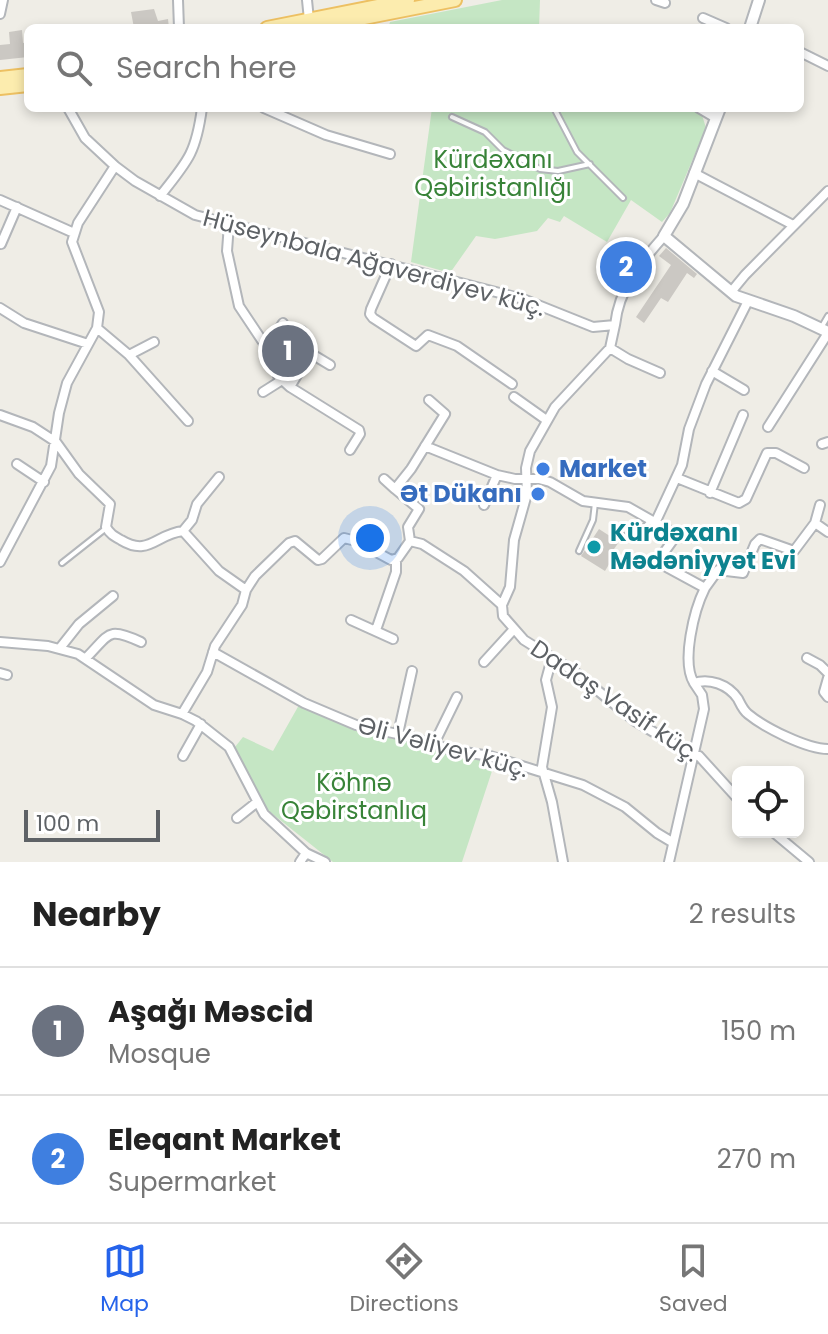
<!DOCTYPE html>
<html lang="en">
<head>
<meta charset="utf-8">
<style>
  body { margin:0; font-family:Poppins,sans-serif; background:#f6f6f6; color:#222 }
  .controls { position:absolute; right:24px; bottom:24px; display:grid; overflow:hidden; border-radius:12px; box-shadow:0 4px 12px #0003 }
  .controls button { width:72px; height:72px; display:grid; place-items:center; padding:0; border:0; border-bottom:2px solid #e0e0e0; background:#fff; color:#222; font:40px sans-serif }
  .scale { position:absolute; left:24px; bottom:20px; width:136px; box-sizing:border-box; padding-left:8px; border:4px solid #5e6266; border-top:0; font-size:22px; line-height:28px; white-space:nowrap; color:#5e6266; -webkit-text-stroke:6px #fff; paint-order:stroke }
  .you { position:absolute; left:370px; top:538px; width:28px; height:28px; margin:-20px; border:6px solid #fff; border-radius:50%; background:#1a73e8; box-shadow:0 0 0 12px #1a73e833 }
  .badge { display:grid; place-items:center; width:52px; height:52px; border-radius:50%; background:#2563eb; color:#fff; font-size:26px; font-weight:700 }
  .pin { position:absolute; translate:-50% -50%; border:4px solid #fff; box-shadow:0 2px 8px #0006 }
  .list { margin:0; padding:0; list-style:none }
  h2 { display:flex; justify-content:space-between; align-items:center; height:104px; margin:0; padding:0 32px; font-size:34px }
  h2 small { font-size:26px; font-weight:400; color:#767676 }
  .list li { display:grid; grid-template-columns:52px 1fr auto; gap:24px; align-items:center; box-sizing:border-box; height:128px; padding:0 32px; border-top:2px solid #e0e0e0 }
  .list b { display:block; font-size:30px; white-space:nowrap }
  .list p { margin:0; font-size:26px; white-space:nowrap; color:#767676 }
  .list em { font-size:26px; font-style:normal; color:#767676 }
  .icon { flex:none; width:44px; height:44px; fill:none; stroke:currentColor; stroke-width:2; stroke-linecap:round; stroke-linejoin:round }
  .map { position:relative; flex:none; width:828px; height:862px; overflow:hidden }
  .search { position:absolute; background:#fff; box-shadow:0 4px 12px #0003; left:24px; right:24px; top:24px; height:88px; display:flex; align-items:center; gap:20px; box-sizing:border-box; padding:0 28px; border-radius:12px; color:#767676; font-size:30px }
  .sheet { height:360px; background:#fff }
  nav { display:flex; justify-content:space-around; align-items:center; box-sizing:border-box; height:112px; border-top:2px solid #e0e0e0; background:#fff; font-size:22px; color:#767676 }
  nav a { display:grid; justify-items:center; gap:4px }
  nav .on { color:#2563eb }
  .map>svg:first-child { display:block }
</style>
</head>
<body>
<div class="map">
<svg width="828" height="862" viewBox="0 0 828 862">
  <rect width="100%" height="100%" fill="#efede6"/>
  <path fill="#c5e6c4" d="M502,0H540L539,28H388L390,22Z
    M432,108H691L702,115L706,128L670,213L662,222L631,200L607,242L564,216L560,222L548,218L537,231L495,239L476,236L450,273L411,262Z
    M299,705L368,733L495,762L462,862H333L265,808L235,747L243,737L273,751Z"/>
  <path fill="#cbc8c3" d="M154,9L158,21L168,19L169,28H134L131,12Z
    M22,30L23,43L28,42V57L0,60V45L10,44L9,32Z
    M666,248L697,274L694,278L687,273L668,302L661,298L644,323L636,317L671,265L659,256Z
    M286,331L296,337L302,353L288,376L284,369L289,361L280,355L275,348Z
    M599,529L619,542L614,549L617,551L605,571L581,556Z"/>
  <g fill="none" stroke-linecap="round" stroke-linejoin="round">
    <defs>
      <path id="service" d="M554,108L577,152L623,198
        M452,117L485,132L503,150L540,169L558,171L590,164
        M821,328L828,316
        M617,532L628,539L635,538L650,521
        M579,551L593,520L595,503
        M62,563L105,529"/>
      <path id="minor" d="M178,0L179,28
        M307,0L309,20
        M656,0L665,3
        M0,14L3,0
        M703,18L726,28
        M800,52L828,66
        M68,108L85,138L115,166L135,181L195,215L523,299L593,327L615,325C619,288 640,263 664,236
        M264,108L326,135L390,154
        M699,108L716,118
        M694,173L793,225
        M160,196C188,161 196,153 202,108
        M0,200L74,233
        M229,224L227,251L239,306L273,357L278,376L290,387L359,430L360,434L350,450
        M1,244L17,207
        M391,264L371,309L370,314L373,318L416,346L428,335L457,346L512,384
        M731,292L745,275L828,191
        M0,308L24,323L88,344
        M97,328L129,355L188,421
        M610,348L628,359L660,373
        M266,349L283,323
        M310,353L330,365
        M129,355L154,342
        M712,371L744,390
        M290,387L310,353L304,343L302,331
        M263,392L282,380
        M514,397L545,419
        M0,415L33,427L56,442L79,474L110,504L106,527C110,534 114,536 121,540C149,557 156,534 183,531L219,571L246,590L255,576L289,543L295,541L318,560L322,559L344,538L356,541L391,560L398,558L410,541L422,544L464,571L502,605L503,616L524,640L575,672L635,721L677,746L699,756L738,799
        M768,427L828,333
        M822,444L828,442
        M425,446L497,475L515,479H539L550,482L583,501L628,507L672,532L673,540L660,558L659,563L705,588C694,610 681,662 694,683C709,678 728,684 738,699C741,705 743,710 748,714C765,728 807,749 828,749
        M17,464L44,482
        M677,478L739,503L746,499L767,453H776L804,468
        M384,479L395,489
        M710,493L743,415
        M484,505L497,475
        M820,505L815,523L828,532
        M656,521L682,465L689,429L706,384L748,301
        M183,531L192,520L197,504L219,477
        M410,541L408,527L419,509L395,489L411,469L445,414L429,400
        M0,562L51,466L59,413L67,383L97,328L99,312L72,242L78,223L115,166
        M705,588L718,570L743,573L755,544L760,539L794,551L815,523
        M502,605L510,587L514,540L527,494L526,468L530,451L555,407L610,348L615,325
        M351,620L393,639
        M376,630L396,572V559
        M0,642L48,646L78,654L154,705L182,714L196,721L229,747L264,814L306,853L300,862
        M60,648L79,624L113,596
        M213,652L304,703L356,725L411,737L451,750L490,756L583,785L625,807L657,833L672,842
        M86,658C110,634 107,626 141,642
        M552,658L546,680L552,707L542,767L552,802L563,862
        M807,658L820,665L828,673
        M484,662L514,629
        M0,673L7,675
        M828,678L824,692L828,697
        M182,714L207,672L215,646L242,605L246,590
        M398,734L412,671
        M434,744L457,697
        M183,756L201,724
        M237,818L256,803
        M773,832L809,862
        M306,853L325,862
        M669,862L704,709L702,695L694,683"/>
      <path id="tertiary" d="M750,28L759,0
        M720,108L683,204L664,236L736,296L794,316L828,332"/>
      <path id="primary" d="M267,28L408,0
        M313,28L455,0
        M0,78L28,75
        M0,88L28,85"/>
    </defs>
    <use href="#service" stroke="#b3b6ba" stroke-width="8"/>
    <use href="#minor" stroke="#b3b6ba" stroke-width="12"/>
    <use href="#tertiary" stroke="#b3b6ba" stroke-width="14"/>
    <use href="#primary" stroke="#edc062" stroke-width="16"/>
    <use href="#service" stroke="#fff" stroke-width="4"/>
    <use href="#minor" stroke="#fff" stroke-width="8"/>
    <use href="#tertiary" stroke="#fff" stroke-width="10"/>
    <use href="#primary" stroke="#fcecae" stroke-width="12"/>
  </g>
  <g fill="#3f7fe0" stroke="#fff" stroke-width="3">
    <circle cx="543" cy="469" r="8"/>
    <circle cx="538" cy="494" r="8"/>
  </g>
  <circle fill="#0f9aa8" stroke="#fff" stroke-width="3" cx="594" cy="547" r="8"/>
  <g text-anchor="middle" stroke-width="6" stroke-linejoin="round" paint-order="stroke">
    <g font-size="24" fill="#388338" stroke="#fff">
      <text x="493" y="168">Kürdəxanı<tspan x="493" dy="28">Qəbiristanlığı</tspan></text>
      <text x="354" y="791">Köhnə<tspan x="354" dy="28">Qəbirstanlıq</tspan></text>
    </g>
    <g font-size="24" fill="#5e6266" stroke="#fff">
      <text transform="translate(374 263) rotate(15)" y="8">Hüseynbala Ağaverdiyev küç.</text>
      <text transform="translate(615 701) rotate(34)" y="8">Dadaş Vasif küç.</text>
      <text transform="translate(443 747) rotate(15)" y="8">Əli Vəliyev küç.</text>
    </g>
    <g font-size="24" font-weight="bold" fill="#366cbe" stroke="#fff" text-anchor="start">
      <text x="559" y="477">Market</text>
      <text x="522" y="502" text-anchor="end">Ət Dükanı</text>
    </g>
    <g font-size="24" font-weight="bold" fill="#0d838f" stroke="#fff" text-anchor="start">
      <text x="610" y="541">Kürdəxanı<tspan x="610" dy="28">Mədəniyyət Evi</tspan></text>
    </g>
  </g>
</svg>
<div class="controls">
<button><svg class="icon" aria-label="locate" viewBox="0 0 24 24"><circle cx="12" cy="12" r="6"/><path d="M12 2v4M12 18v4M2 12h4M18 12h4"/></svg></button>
</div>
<div class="scale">100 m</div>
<div class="you"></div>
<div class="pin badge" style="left:288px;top:351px;background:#6b7280">1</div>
<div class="pin badge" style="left:626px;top:267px;background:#3f7fe0">2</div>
<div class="search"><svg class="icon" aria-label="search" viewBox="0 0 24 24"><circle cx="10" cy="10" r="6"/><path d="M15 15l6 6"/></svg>Search here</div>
</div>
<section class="sheet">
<h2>Nearby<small>2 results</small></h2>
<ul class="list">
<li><span class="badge" style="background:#6b7280">1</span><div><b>Aşağı Məscid</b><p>Mosque</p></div><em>150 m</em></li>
<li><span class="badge" style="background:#3f7fe0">2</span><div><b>Eleqant Market</b><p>Supermarket</p></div><em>270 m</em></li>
</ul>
</section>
<nav>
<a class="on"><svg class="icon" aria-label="map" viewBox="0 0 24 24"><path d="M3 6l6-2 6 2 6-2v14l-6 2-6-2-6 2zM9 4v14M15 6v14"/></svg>Map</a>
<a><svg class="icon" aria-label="directions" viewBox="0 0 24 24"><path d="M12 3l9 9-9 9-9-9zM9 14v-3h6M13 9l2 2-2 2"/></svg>Directions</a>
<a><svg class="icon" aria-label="saved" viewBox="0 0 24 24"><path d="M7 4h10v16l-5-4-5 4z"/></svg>Saved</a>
</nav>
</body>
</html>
